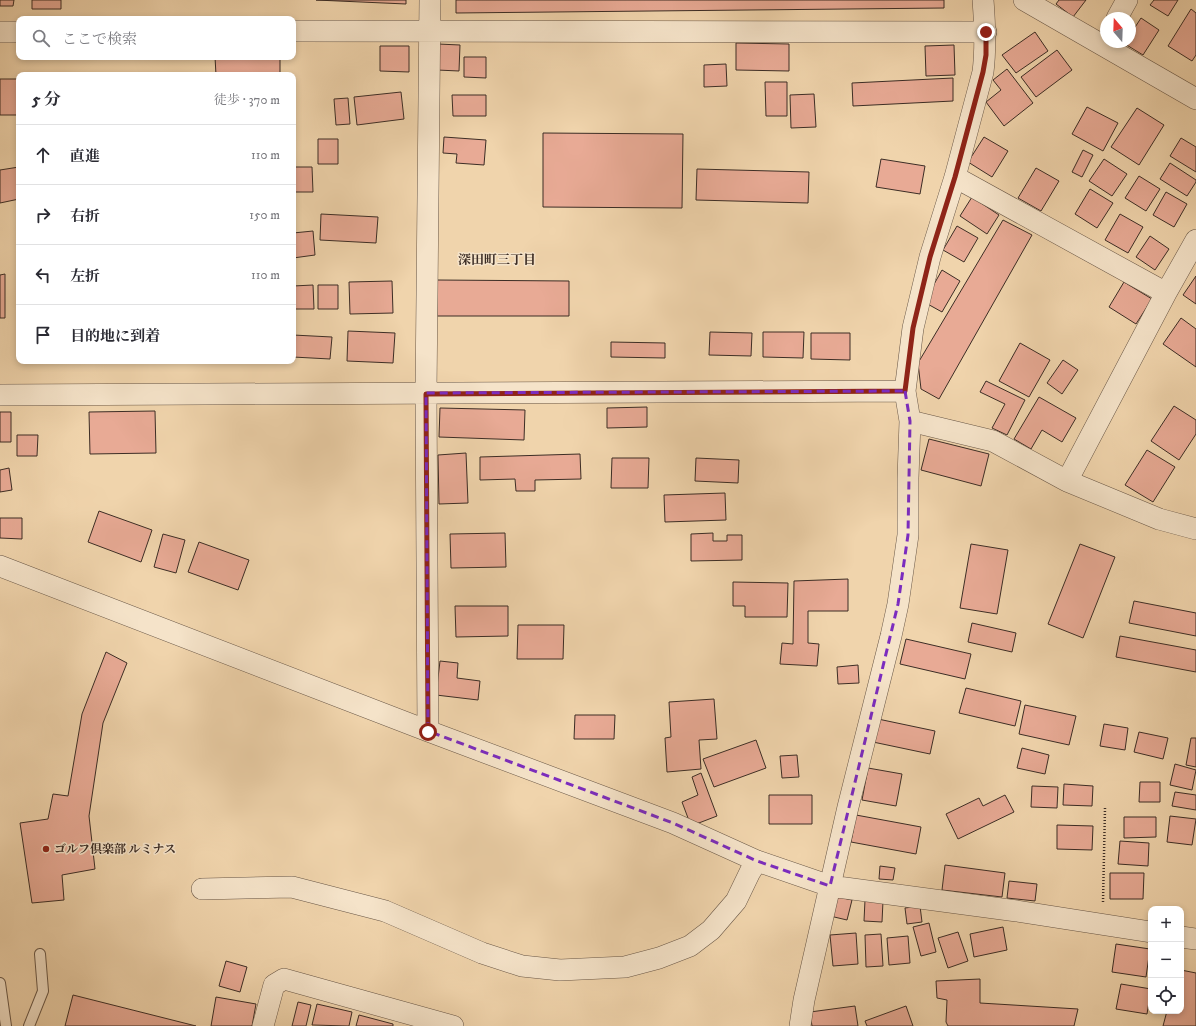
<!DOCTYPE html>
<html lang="ja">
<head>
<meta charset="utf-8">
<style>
  body { margin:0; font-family:"IM FELL DW Pica","Noto Serif JP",serif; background:#f2f2f3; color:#2b2b33 }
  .controls { position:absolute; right:12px; bottom:12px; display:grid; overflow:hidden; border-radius:8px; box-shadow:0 2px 6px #0003 }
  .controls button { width:36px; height:36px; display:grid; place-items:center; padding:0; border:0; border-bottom:1px solid #e1e1e2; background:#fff; color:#2b2b33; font:20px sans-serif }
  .compass { position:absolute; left:1100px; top:12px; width:36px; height:36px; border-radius:50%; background:#fff; box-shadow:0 2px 6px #0003; rotate:341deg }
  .stop { position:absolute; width:12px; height:12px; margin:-9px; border:3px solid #8f2418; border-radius:50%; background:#fff }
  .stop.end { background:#8f2418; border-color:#fff; box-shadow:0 1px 4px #0008 }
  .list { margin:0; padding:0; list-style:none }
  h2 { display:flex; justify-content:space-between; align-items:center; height:52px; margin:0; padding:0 16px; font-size:17px }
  h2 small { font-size:13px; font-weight:400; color:#7c7c81 }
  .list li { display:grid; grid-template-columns:26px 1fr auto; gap:12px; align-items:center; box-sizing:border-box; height:60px; padding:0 16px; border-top:1px solid #e1e1e2 }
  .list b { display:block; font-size:15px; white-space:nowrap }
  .list em { font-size:13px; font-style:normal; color:#7c7c81 }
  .icon { flex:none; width:22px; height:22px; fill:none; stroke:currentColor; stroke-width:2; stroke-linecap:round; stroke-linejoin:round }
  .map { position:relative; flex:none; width:1196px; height:1026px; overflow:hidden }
  .search { position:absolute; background:#fff; box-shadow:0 2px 6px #0003; left:16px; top:16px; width:280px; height:44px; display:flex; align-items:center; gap:10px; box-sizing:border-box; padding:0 14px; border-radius:8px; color:#7c7c81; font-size:15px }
  .panel { position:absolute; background:#fff; box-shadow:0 2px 6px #0003; left:16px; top:72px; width:280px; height:292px; border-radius:8px }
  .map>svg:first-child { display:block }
</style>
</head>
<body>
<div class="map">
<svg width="1196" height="1026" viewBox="0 0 1196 1026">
  <rect width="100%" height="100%" fill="#f0d4ac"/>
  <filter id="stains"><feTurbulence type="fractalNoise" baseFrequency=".005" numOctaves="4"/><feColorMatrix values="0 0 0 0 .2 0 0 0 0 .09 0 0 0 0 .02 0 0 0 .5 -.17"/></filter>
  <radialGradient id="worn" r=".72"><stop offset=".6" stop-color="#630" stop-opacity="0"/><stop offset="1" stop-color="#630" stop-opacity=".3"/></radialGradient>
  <path fill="#e8aa95" stroke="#3c2d25" d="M0,0H14L13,6H0Z
    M32,0H61V9H32Z
    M316,0H406V4Z
    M456,0H944V8L456,13Z
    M1059,0H1086L1073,17L1056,4Z
    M1154,0H1178L1168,16L1150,5Z
    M1191,9L1196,13V55L1192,61L1168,46Z
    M1141,18L1159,30L1143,55L1125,44L1126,42H1130V35Z
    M1035,32L1048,51L1016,73L1002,55Z
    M736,43L789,44V71L736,70Z
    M438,44L460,45L459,71L437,70Z
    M954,45L955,75L926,76L925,46Z
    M380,46H409V72L380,71Z
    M1057,50L1072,70L1036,97L1021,77Z
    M215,57H280V74L216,75Z
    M464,57H486V78L464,77Z
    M726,64L727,86L704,87V65Z
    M1007,69L1033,103L1004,126L986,102L1001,90L993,80Z
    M953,78V101L853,106L852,83Z
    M0,79H18L19,125V115H0Z
    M765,82H787V116H766Z
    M401,92L404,119L357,125L354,97Z
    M814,94L816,127L791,128L790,95Z
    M452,95H486V116H453Z
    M348,98L350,124L336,125L334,99Z
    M1087,107L1118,123L1103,151L1072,134Z
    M1137,108L1164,125L1139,165L1111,147Z
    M543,133L683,134L682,208L543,207Z
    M444,137L486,140L484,165L456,163L457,154L443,153Z
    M984,137L1008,151L992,177L968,162Z
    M1181,138L1196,147V172L1170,156Z
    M318,139H338V164H318Z
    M1083,150L1093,155L1082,177L1072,172Z
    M881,159L925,166L920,194L876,187Z
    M1104,159L1127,174L1112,196L1089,181Z
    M1170,163L1196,180V182L1187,196L1160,179Z
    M19,167V199L0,203V170Z
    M293,167H312L313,192H293Z
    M1036,168L1059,181L1041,211L1018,198Z
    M697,169L809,172L808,203L696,200Z
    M1139,176L1160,189L1146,211L1125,198Z
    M1090,189L1113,203L1097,228L1075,214Z
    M1166,192L1187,204L1174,227L1153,215Z
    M972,197L999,215L987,234L960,216Z
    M321,214L378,217L376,243L320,240Z
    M1120,214L1143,227L1128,253L1105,240Z
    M1003,220L1032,235L939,399L921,389L918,363Z
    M957,226L978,238L964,262L943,250Z
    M313,231L315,255L293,258V233Z
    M1150,236L1169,249L1155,270L1136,257Z
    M942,270L960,281L942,312L924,302Z
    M5,274V318H0V275Z
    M1196,276V304L1183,295Z
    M437,280L569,281V316H437Z
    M392,281L393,313L350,314L349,282Z
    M1124,282L1152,299L1136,324L1109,307Z
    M313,285L314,309H293V286Z
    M318,285H338V309H318Z
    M1181,318L1196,329V367L1163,344Z
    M348,331L395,333L393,363L347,361Z
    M710,332L752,333L751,356L709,355Z
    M763,332H804L803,358L763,357Z
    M811,333H850V360L811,359Z
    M293,335L332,337L330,359L293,357Z
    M611,342L665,343V358L611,357Z
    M1020,343L1050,360L1029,397L999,381Z
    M1063,360L1078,370L1062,394L1047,383Z
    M986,381L1025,400L1007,435L992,428L1005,404L980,392Z
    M1039,397L1076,418L1062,442L1042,430L1031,449L1014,439Z
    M1174,406L1196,420V434L1179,460L1151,441Z
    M647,407V427L607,428V408Z
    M440,408L525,410L524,440L439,437Z
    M155,411L156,453L90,454L89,412Z
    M0,412H11V442H0Z
    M17,435H38L37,456H17Z
    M929,439L989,454L981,486L921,470Z
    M1147,450L1175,467L1153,502L1125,485Z
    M466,453L468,503L439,504L438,455Z
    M580,454L581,479L535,480V491H516L515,479L480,480V457Z
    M612,458H649L648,488H611Z
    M696,458L739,460L738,483L695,481Z
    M9,468L12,490L0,492V470Z
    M725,493L726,520L665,522L664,495Z
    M99,511L152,530L141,562L88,542Z
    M0,518H22V539L0,538Z
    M505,533L506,567L451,568L450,534Z
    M713,533V541H727V535H742V560L691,561V534Z
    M163,534L185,540L176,573L154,567Z
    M199,542L249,560L238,590L188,572Z
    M971,544L1008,550L997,614L960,608Z
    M1080,544L1115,557L1083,638L1048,624Z
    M848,579V611H808V643L819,644L817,666L780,664L782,643L793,644L794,581Z
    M733,582L788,583L787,617H745V606H733Z
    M1134,601L1196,613V636L1129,623Z
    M455,606H508V636L456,637Z
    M972,623L1016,633L1012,652L968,642Z
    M518,625H564L563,659H517Z
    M1120,636L1196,650V672L1116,657Z
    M906,639L971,654L965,679L900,664Z
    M106,652L127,663L103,723L89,816L95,869L62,875L64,900L32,903L20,823L48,819L53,794L68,796L82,714Z
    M440,661L458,663L457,678L480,681L478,700L436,695Z
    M858,665L859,683L838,684L837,667Z
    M966,688L1021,701L1015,726L959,713Z
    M714,699L717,739L699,740L701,769L667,772L665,738L671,737L669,702Z
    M1025,705L1076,716L1069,745L1019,734Z
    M575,715H615L614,739H574Z
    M878,719L935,731L930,754L873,742Z
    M1104,724L1128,728L1125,750L1100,746Z
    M1139,732L1168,738L1163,759L1134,752Z
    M1191,738H1196V767L1186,765Z
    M756,740L766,768L714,787L703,759Z
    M1022,748L1049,755L1045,774L1017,768Z
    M797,755L799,777L782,778L780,756Z
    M1175,764L1196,770L1192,790L1170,785Z
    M868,768L902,774L896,806L862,800Z
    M701,773L717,816L691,826L682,802L698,795L692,777Z
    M1140,782H1160V802H1139Z
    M1064,784L1093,786L1092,806L1063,805Z
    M1032,786L1058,787L1057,808L1031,807Z
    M1175,792L1196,795V810L1172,806Z
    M769,795H812V824H769Z
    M1005,795L1014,812L958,839L946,814L979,798L983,806Z
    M856,815L921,827L916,854L851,842Z
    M1170,816L1196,819L1192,845L1167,842Z
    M1124,817H1156V837L1124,838Z
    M1057,825L1093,826L1092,850L1057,849Z
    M1120,841L1149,843L1148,866L1118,864Z
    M945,865L1005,873L1002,897L942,890Z
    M880,866L895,868L893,880L879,879Z
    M1110,873H1144L1143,899H1110Z
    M1009,881L1037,884L1035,901L1007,898Z
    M835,896L852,900L847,920L830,916Z
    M865,900L883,901L882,922L864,921Z
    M920,906L922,922L907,924L905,908Z
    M929,923L936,952L921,956L913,927Z
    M1003,927L1007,950L974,957L970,934Z
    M958,932L968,961L948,968L938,938Z
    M856,933L858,964L833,966L830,935Z
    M881,934L883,966L866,967L865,935Z
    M908,936L910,963L889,965L887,938Z
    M1116,944L1150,949L1146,977L1112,972Z
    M226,961L247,967L240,992L219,986Z
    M1181,970L1196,973V1026H1163L1167,1011H1181Z
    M980,979V1003L1078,1009L1074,1026H948L946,1022L947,1000L937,998L936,981Z
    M1121,984L1151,989L1147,1014L1116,1009Z
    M73,995L196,1026H65Z
    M216,997L256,1004L252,1026H211Z
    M298,1002L311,1005L306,1026H292Z
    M317,1004L352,1012L349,1026L312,1025Z
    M855,1006L858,1026H812L810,1012Z
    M906,1006L913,1026H867L865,1021Z
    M359,1015L393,1024V1026H356Z"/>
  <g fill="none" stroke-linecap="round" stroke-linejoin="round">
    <defs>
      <path id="lane" d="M0,983L6,1026
        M29,1026L43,991L40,954"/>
      <path id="street" d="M1024,0L1196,99
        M1117,18L1127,0
        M293,31L986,32
        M0,32H19
        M955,177L1166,293L1196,240
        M0,395L905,391
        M910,421L993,441L1067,481L1166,293
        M1067,481L1159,519L1196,529
        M0,566L428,731L673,823L757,861L830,886L1017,911L1151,932
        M428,731L426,393L430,0
        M202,889L292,887L385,911L482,953L522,966L560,970L625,967L659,958L690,946L711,930L736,901L750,872L757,861
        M1181,937L1196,939
        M263,1026L274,985L284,979L453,1026
        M800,1026L804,1000L848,807L891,636L898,604L908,535V478L910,421L905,391L913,328L930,257L955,177L983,72C986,48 985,25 983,0"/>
    </defs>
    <use href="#lane" stroke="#695747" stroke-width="12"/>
    <use href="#street" stroke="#695747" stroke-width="22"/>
    <path stroke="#3c2d25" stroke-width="2.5" stroke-dasharray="1 2" stroke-linecap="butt" d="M1103,902L1105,808"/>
    <use href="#lane" stroke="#f5e3c9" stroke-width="10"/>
    <use href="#street" stroke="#f5e3c9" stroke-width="21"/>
  </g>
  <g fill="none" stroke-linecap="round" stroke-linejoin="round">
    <path stroke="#8f2418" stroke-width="5" d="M428,732L426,394L905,391L913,328L930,257L955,177L983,72L986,55V32"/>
  </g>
  <path fill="none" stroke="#7b2cbf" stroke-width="3" stroke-dasharray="8 5" stroke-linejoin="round" d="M905,391L910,421L908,535L898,604L830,886L757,861L673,823L428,731L426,393Z"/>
  <circle fill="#8f2418" stroke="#f5e3c9" stroke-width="1.5" cx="46" cy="849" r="4"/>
  <g text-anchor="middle" stroke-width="3" stroke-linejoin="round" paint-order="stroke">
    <g font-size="12" font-weight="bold" fill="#3c2d25" stroke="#f5e3c9" text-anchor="start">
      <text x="54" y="853">ゴルフ倶楽部 ルミナス</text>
    </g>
    <g font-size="13" font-weight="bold" fill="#3c2d25" stroke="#f5e3c9">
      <text x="497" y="264">深田町三丁目</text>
    </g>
  </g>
  <rect width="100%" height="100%" filter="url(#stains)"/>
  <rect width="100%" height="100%" fill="url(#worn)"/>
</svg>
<div class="controls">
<button>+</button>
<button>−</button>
<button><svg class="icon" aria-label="locate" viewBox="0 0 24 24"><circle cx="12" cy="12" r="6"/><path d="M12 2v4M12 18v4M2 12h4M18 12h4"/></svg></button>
</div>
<svg class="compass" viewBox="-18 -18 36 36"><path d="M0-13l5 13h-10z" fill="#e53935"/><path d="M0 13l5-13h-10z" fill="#7c7c81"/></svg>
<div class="stop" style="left:428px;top:732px"></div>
<div class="stop end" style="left:986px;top:32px"></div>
<div class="search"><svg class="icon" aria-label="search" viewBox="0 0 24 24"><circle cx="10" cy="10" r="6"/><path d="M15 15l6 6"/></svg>ここで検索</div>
<section class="panel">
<h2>5 分<small>徒歩 · 370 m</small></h2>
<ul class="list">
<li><svg class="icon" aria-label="ahead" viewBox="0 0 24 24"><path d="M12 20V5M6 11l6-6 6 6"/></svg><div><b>直進</b></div><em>110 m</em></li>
<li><svg class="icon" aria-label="right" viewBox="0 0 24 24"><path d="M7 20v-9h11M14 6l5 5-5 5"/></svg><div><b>右折</b></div><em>150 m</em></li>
<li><svg class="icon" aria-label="left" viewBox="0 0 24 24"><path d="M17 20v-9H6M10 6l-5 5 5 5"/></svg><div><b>左折</b></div><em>110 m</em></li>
<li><svg class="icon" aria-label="arrive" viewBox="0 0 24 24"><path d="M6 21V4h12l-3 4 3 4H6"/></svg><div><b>目的地に到着</b></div></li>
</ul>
</section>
</div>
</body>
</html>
